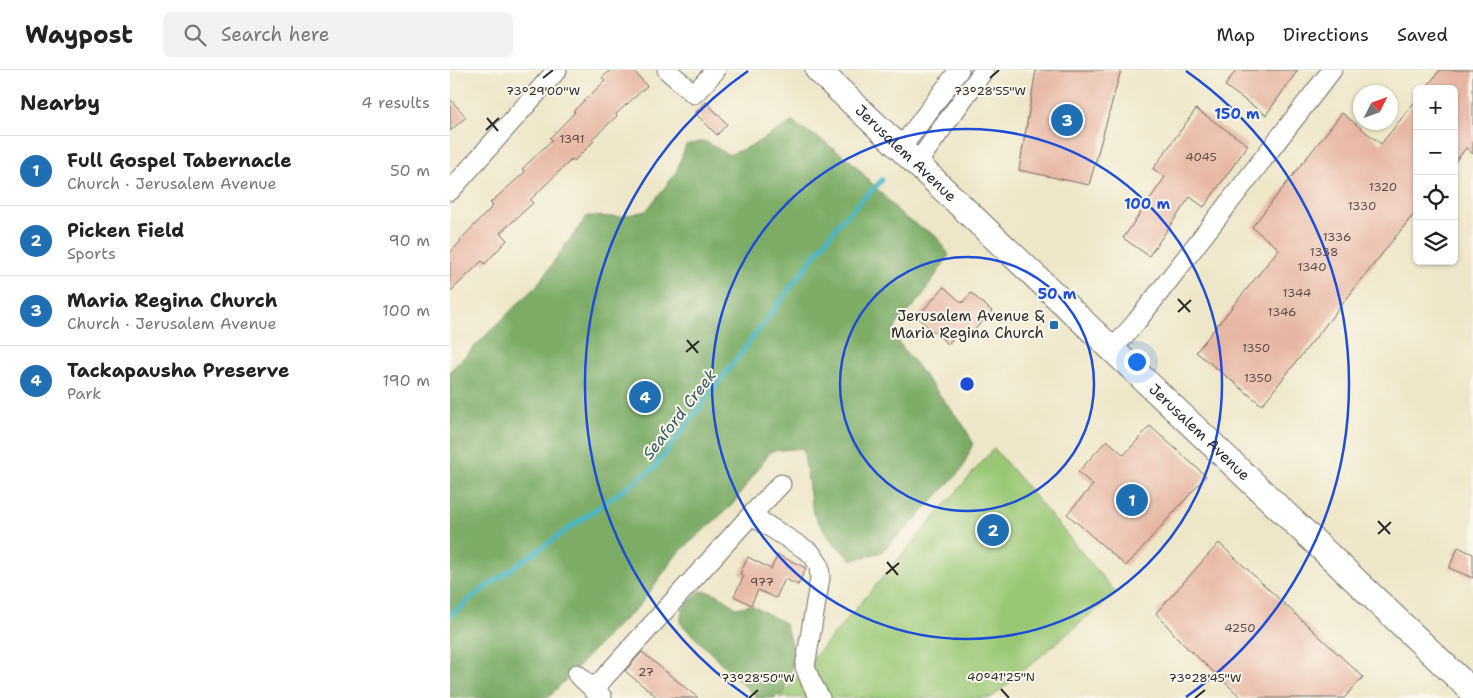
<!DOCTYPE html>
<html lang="en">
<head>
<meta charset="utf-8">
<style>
  body { margin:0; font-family:"Shantell Sans",sans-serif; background:#f2f2f2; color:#222 }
  .controls { position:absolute; right:15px; top:15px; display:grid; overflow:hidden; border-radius:8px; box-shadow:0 1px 4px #0004 }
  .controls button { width:45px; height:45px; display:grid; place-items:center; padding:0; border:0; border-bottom:1px solid #e0e0e0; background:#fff; color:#222; font:25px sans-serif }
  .compass { position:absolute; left:903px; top:15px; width:45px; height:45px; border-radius:50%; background:#fff; box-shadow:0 1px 4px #0004; rotate:48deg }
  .you { position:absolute; left:686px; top:291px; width:18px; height:18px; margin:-12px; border:4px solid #fff; border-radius:50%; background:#1a73e8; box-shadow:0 0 0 8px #1a73e833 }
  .badge { display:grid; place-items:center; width:32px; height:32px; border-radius:50%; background:#1f6fb2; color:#fff; font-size:16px; font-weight:700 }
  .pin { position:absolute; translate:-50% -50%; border:2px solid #fff; box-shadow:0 1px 5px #0006 }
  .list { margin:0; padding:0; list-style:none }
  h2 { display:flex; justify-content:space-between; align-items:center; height:65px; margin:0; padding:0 20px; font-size:21px }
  h2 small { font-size:16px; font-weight:400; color:#767676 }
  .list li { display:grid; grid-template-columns:32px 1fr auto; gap:15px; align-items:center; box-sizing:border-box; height:70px; padding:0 20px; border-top:1px solid #e0e0e0 }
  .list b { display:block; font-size:19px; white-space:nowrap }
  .list p { margin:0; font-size:16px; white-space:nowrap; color:#767676 }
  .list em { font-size:16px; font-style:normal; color:#767676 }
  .icon { flex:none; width:28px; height:28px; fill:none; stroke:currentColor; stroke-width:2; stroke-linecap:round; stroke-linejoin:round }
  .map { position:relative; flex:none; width:1023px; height:628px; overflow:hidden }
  header { display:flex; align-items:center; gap:30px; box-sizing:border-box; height:70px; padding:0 25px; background:#fff; border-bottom:1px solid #e0e0e0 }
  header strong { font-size:24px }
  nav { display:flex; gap:28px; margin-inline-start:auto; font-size:18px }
  .search { width:350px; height:45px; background:#f2f2f2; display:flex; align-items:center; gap:12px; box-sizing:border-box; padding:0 18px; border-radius:8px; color:#767676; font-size:19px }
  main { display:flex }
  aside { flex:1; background:#fff }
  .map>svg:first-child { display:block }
</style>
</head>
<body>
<header>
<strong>Waypost</strong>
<div class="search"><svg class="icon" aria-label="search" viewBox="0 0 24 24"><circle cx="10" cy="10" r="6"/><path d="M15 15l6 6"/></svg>Search here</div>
<nav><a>Map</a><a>Directions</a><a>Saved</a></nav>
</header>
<main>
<aside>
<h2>Nearby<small>4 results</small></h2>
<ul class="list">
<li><span class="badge">1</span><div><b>Full Gospel Tabernacle</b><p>Church · Jerusalem Avenue</p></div><em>50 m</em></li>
<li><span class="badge">2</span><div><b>Picken Field</b><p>Sports</p></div><em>90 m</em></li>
<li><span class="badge">3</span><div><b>Maria Regina Church</b><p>Church · Jerusalem Avenue</p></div><em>100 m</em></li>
<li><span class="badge">4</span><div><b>Tackapausha Preserve</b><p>Park</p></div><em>190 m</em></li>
</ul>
</aside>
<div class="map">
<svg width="1023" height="628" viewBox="0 0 1023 628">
  <rect width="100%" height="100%" fill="#fbf7ec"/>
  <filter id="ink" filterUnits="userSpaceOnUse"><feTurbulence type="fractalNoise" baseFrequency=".02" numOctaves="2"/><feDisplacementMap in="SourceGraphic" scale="10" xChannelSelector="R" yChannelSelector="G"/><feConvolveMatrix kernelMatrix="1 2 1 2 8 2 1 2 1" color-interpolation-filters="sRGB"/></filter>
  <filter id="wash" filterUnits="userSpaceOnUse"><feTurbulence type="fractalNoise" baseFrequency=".0096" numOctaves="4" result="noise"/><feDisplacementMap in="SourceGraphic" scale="20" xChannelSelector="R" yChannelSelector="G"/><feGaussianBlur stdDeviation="1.12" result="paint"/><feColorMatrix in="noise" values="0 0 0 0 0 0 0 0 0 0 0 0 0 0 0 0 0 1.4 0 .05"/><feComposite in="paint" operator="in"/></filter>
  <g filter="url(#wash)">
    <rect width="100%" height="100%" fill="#eee6c8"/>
    <path fill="#9ac775" stroke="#627950" d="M544,378L666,523L541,628H329Z"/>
    <path fill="#7bac66" stroke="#536c48" d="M342,52L367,67L400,90L454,147L486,166L499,185L472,226L447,254L442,264L514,356L523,373L512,399L463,452L431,482L402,490L383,473L363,444L353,378L321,381L283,434L227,484L190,535L165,558L98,628H0V301L87,215L137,146L169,147L196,141L226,103L236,75L255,71L279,85L301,76Z
      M250,521C266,521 274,528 286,538L301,535L335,553L345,589L333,623L324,628H307L230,553L233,538Z"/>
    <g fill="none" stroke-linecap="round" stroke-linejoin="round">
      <path stroke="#48b6c3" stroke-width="5" d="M0,546L25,525L204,398L391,151L432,110"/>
    </g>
    <g id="blocks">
      <path fill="#e7b5a3" d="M161,0H183L197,16L166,44L167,46L142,69L144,71L124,91L122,89L80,130L83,133L50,163L57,170L35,194L32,191L0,222V183L11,171L10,170L43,136L40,133L75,102L72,99L102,70L100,68L125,42L123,41L155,11L152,8Z
        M586,0H671L639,115L569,100Z
        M786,0H848L816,45L775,16Z
        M990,0H1023V84L1016,78L1004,93V19H975Z
        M0,29L16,47L0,61Z
        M967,29V140L812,335L746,282L829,179L802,157L892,43L931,74Z
        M256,32L277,54L267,65L245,43Z
        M746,39L798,75L754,137L740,127L699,186L673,168L715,107L703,99Z
        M494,217L512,233L521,223L542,241L518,267L510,259L498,274L467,247Z
        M700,356L756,406L676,496L617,444L643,415L628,402L657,370L674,385Z
        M769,473L913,607L894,628H792L732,573L706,543Z
        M1008,477L1023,484V508L999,498Z
        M328,485L356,498L348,515L335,509L326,528L308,520L301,535L284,526L294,506L290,504L298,487L321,499Z
        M192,582L248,628H208L175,601Z"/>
    </g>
  </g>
  <g filter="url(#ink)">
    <use href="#blocks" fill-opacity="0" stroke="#6f6c62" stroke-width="1"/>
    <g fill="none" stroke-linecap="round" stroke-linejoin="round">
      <defs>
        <path id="minor" d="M217,0L244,24L266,0
          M451,78L509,0
          M467,93L534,0
          M0,121L107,0
          M663,279L687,251L882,0
          M301,445L361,483L369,495L370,508L355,597L361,612L370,628
          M127,604L152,627
          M143,620L301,445L331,414"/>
        <g id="major">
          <path id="s1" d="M368,0L1023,622"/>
        </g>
      </defs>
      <use href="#minor" stroke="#6f6c62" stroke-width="21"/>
      <use href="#major" stroke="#6f6c62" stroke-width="27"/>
      <use href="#minor" stroke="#fff" stroke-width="19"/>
      <use href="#major" stroke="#fff" stroke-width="25"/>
    </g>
  </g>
  <path fill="none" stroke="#2b2b2b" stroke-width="2" d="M93,8L103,0M540,8L549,0M37,48L48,61M36,60L49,48M728,229L740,242M728,242L741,230M237,270L248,283M236,282L249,271M928,451L940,464M928,464L941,452M437,492L448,505M436,504L449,493M551,619L559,628M299,628L308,620M745,628L755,620"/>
  <g fill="none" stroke="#1d4ed8" stroke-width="2.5">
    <circle cx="517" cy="314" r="127"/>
    <circle cx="517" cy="314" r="255"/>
    <path d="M298 627A382 382 0 0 1 298 1M736 1A382 382 0 0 1 736 627"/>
  </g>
  <rect fill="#1f6fb2" stroke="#fbf7ec" stroke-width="2" x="599" y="250" width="10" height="10" rx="2.5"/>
  <g text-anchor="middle" stroke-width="4" stroke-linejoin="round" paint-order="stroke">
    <g font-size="12" fill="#5a4e49">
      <text x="122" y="73">1391</text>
      <text x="751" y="91">4045</text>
      <text x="933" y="121">1320</text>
      <text x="912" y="140">1330</text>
      <text x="887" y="171">1336</text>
      <text x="874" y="186">1338</text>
      <text x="862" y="201">1340</text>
      <text x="847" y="227">1344</text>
      <text x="832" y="246">1346</text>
      <text x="806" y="282">1350</text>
      <text x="808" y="312">1350</text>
      <text x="312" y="516">977</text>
      <text x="790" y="562">4250</text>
      <text x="196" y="606">27</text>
    </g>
    <g font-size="15" fill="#2b2b2b" stroke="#fbf7ec">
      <text dy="5" stroke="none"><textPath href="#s1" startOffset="121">Jerusalem Avenue</textPath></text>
      <text dy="5" stroke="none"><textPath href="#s1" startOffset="526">Jerusalem Avenue</textPath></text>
    </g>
    <g font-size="15" fill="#2b2b2b" stroke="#fbf7ec" text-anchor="end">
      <text x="594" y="251">Jerusalem Avenue &amp;<tspan x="594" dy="17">Maria Regina Church</tspan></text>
    </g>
    <g font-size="16" font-style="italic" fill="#355c60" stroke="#fbf7ec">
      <text transform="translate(229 344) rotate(-52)" y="6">Seaford Creek</text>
    </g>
  </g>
  <g font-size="12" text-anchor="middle" fill="#2b2b2b" stroke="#fbf7ec" stroke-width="4" stroke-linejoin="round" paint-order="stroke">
    <text x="93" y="25">73°29'00"W</text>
    <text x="540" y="25">73°28'55"W</text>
    <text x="551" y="611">40°41'25"N</text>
    <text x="308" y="612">73°28'50"W</text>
    <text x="755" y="612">73°28'45"W</text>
  </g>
  <circle cx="517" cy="314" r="8" fill="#1d4ed8" stroke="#fbf7ec" stroke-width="2.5"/>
  <g font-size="15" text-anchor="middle" font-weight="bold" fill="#1d4ed8" stroke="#fbf7ec" stroke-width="4" stroke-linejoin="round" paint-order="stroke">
    <text x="787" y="49">150 m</text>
    <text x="697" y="139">100 m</text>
    <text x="607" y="229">50 m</text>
  </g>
</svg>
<div class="controls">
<button>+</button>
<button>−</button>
<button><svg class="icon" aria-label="locate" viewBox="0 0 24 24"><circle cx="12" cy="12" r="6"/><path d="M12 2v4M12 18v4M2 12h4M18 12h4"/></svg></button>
<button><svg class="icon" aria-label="layers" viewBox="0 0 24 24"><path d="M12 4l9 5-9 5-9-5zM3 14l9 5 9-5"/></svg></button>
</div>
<svg class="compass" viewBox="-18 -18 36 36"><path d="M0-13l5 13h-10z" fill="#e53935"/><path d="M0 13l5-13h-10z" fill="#767676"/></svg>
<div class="you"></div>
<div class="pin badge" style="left:682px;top:430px">1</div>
<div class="pin badge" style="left:543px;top:460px">2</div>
<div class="pin badge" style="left:617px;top:50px">3</div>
<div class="pin badge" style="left:195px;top:327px">4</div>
</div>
</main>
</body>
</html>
